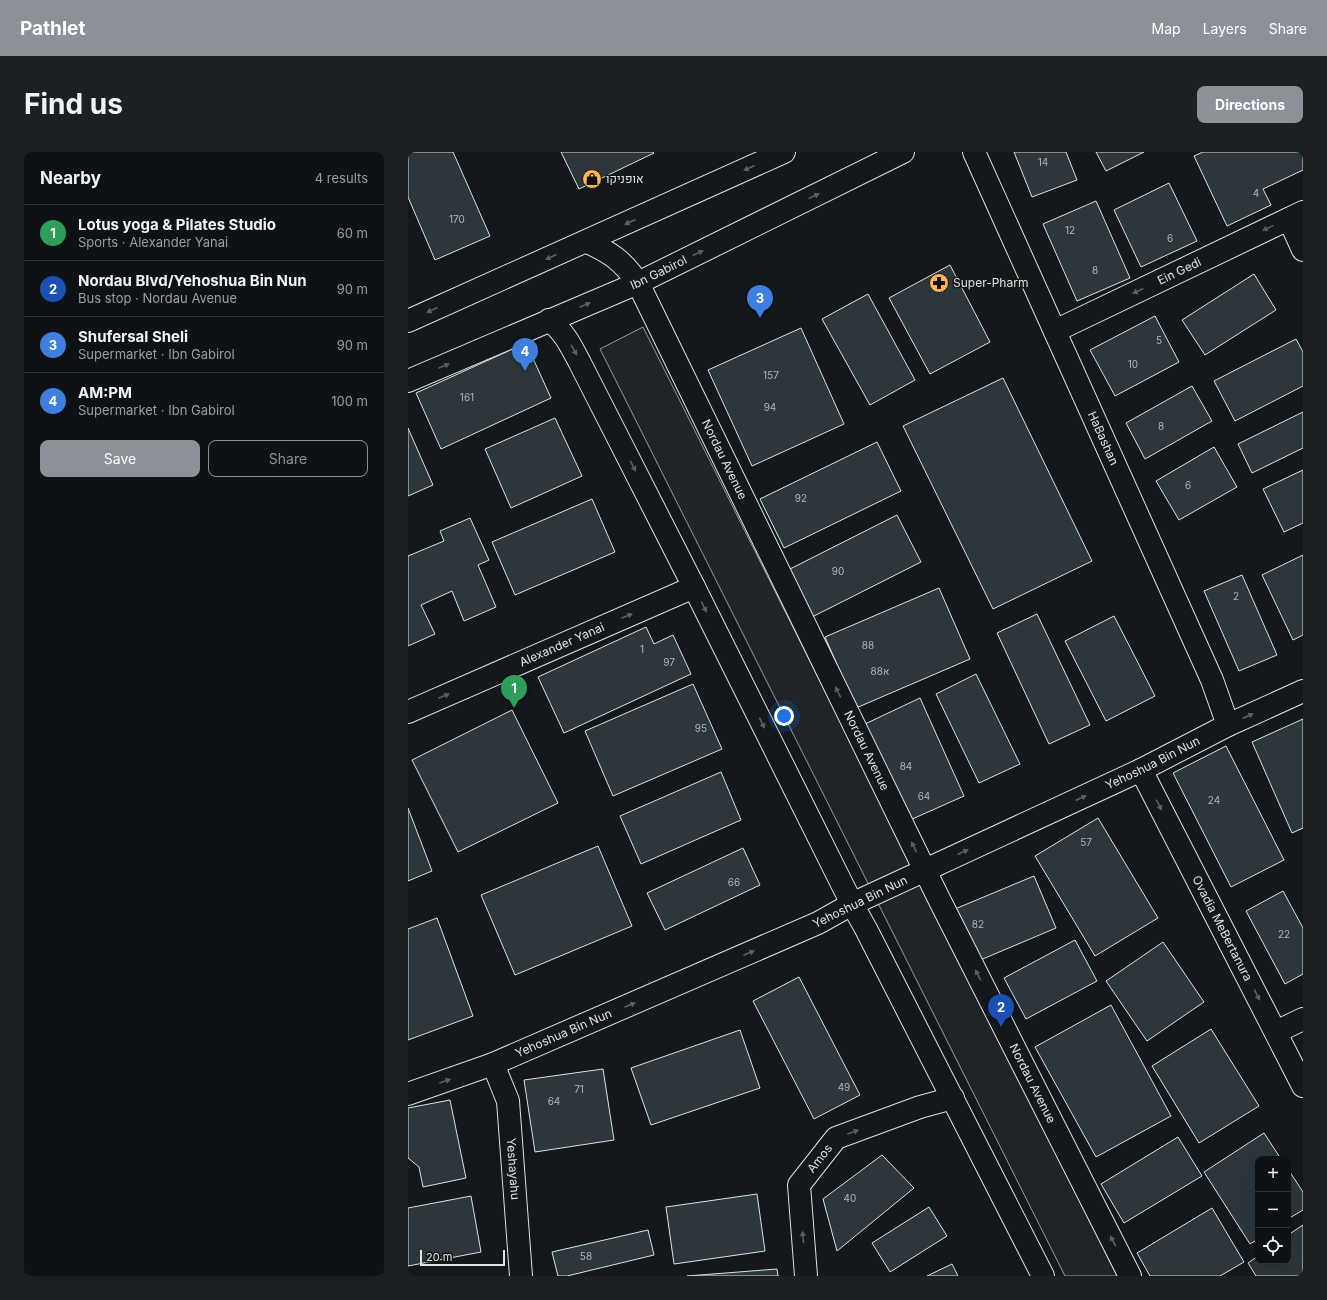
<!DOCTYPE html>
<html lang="en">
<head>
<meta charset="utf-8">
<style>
  body { margin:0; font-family:Inter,Heebo,sans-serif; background:#1d2022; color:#f1f3f6 }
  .controls { position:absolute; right:12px; bottom:12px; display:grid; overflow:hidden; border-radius:8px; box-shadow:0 4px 16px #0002 }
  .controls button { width:36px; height:36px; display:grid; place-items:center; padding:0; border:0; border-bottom:1px solid #2f3234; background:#0f1215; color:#f1f3f6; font:20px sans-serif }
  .scale { position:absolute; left:12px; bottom:10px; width:85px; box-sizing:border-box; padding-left:4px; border:2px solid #d8e6dc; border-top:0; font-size:11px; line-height:14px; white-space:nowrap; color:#d8e6dc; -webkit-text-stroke:3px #14181c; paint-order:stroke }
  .you { position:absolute; left:376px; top:564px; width:14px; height:14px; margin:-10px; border:3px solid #fff; border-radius:50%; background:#1a73e8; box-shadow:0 0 0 6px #1a73e833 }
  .badge { display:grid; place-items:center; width:26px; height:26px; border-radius:50%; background:#8c9099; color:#fff; font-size:13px; font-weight:700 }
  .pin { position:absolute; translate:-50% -33px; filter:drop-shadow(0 1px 2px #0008) }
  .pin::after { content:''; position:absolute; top:21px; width:14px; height:12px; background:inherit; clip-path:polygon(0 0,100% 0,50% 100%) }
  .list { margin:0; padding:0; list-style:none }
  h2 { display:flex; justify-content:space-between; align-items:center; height:52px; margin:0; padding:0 16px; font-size:17px }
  h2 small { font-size:13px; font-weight:400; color:#9b9ea0 }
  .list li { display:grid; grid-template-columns:26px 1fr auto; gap:12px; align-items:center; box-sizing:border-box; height:56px; padding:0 16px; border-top:1px solid #2f3234 }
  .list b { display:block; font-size:15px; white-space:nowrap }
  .list p { margin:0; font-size:13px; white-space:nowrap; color:#9b9ea0 }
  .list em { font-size:13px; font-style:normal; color:#9b9ea0 }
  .actions { display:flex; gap:8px; padding:12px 16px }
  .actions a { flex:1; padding:9px 0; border:1px solid #8c9099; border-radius:8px; text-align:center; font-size:14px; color:#8c9099 }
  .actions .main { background:#8c9099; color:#fff }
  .icon { flex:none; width:22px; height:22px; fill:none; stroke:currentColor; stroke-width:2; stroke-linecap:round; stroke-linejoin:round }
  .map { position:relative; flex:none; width:895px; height:1124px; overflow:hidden; border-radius:8px }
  header { display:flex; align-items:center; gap:24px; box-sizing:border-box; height:56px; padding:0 20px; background:#8c9099; color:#fff }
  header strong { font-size:19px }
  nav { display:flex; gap:22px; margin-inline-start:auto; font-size:14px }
  .intro { display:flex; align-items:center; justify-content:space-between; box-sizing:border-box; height:96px; padding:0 24px }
  h1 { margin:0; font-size:28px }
  .button { padding:10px 18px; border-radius:8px; background:#8c9099; color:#fff; font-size:14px; font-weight:700 }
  main { display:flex; gap:24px; padding:0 24px }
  aside { flex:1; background:#0f1215; border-radius:8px; box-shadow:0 4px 16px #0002 }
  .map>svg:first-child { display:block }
</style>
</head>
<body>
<header>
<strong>Pathlet</strong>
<nav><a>Map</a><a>Layers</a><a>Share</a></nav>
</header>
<div class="intro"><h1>Find us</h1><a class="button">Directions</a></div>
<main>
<aside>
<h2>Nearby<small>4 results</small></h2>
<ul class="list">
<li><span class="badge" style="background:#2e9e5b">1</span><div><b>Lotus yoga &amp; Pilates Studio</b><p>Sports · Alexander Yanai</p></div><em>60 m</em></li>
<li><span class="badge" style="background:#1a4fb4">2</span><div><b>Nordau Blvd/Yehoshua Bin Nun</b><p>Bus stop · Nordau Avenue</p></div><em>90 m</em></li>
<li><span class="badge" style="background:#3f7fe0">3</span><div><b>Shufersal Sheli</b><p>Supermarket · Ibn Gabirol</p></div><em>90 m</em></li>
<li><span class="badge" style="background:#3f7fe0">4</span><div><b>AM:PM</b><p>Supermarket · Ibn Gabirol</p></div><em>100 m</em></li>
</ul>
<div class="actions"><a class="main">Save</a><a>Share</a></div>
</aside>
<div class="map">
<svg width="895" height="1124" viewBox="0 0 895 1124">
  <rect width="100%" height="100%" fill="#14181c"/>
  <path fill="#202428" stroke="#939e99" d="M235,175L709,1124H657L192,197Z"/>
  <path fill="#2c363c" stroke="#d8e6dc" d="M0,0H45L82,84L27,108L0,45Z
    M153,0H245L246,1L171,37Z
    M606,0H658L669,28L624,45Z
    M688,0H736L698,19Z
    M795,0H895V18L855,37L863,53L819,74L786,4Z
    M761,31L789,89L733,115L706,58Z
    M688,49L722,126L669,149L635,72Z
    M542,113L582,190L522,222L481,146Z
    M846,122L868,158L797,203L774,168Z
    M460,142L507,228L462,253L414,167Z
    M747,164L771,210L707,244L682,198Z
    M393,176L436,272L344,314L300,218Z
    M888,187L895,200V234L827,269L806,229Z
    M118,191L143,246L33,297L8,241Z
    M595,226L684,409L585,457L495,274Z
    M784,234L804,269L737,307L718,271Z
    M895,260V296L844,321L830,292Z
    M147,266L174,324L103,356L77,297Z
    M0,276L25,333L0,344Z
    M469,290L493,339L376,396L352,347Z
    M806,295L829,335L771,368L748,329Z
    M895,318V371L876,380L855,337Z
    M184,347L207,400L107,443L84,390Z
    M489,363L513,410L404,465L380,418Z
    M62,366L81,408L70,413L88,455L56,469L44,439L13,453L27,482L0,494V404L36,389L32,379Z
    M895,403V483L885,488L854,423Z
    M834,423L869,503L831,519L796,439Z
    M531,436L562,507L448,556L417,485Z
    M629,462L682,573L641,592L589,481Z
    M706,464L747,544L698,569L657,489Z
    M238,475L246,492L265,483L283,522L156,581L130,525Z
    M568,522L612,612L571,631L528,542Z
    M285,532L314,597L205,644L177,579Z
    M512,546L556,644L502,668L457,572Z
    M104,558L150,651L50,700L4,608Z
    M895,567V676L884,681L844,590Z
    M818,594L876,708L823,735L765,621Z
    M313,620L333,668L233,712L212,664Z
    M0,656L24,719L0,729Z
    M690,666L750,766L687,804L627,704Z
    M190,694L224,774L107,823L73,743Z
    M335,696L352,733L257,778L239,741Z
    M626,724L648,776L570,809L547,757Z
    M875,739L895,776V822L877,832L838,759Z
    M29,766L65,864L0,888V777Z
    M667,788L689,829L618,867L596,826Z
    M755,790L796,850L739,889L698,829Z
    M391,825L452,943L406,967L345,849Z
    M703,853L763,964L688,1005L627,895Z
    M803,877L851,954L791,991L744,914Z
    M332,878L352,936L243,973L223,916Z
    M195,917L206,988L127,1000L116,928Z
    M42,948L58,1026L15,1035L11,1015L0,1006V956Z
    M856,981L873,1007H850V1087L842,1092L796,1020Z
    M770,985L794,1024L716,1071L693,1032Z
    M474,1003L506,1036L429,1099L415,1047Z
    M880,1017L895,1040V1058L880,1067Z
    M349,1042L357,1099L266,1112L258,1055Z
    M63,1044L73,1100L0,1114V1056Z
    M521,1055L539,1084L482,1120L464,1091Z
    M804,1056L836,1110L812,1124H742L729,1101Z
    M895,1073V1124H848L840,1111L850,1104V1109H880V1083Z
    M240,1078L246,1103L159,1124H150L144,1100Z
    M544,1112L550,1124H519Z
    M369,1117L370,1124H279Z"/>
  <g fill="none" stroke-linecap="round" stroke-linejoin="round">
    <defs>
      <g id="minor">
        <path id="s1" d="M566,0L804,528L820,573"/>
        <path d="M881,67L895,98"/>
        <path id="s2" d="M647,179L895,60"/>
        <path id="s3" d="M0,560L286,435"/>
        <path id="s4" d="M733,618L895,934"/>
        <path d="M868,880L895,867"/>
        <path id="s5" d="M85,912L100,949L113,1124"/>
        <path id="s6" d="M0,942L85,912L410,771L444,752"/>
        <path id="s7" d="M398,1124L391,1033L428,986L512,955L545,946"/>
      </g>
      <g id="tertiary">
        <path id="s8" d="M179,90C202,100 215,109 230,131L530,745L722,1124"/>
        <path d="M141,168C157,180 164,196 173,213L286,435L444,752L458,777L635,1124"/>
        <path id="s9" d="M444,752L733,618L820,573L895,539"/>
      </g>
      <g id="secondary">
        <path d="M0,169L376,0"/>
        <path id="s10" d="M0,229L230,131L495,0"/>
      </g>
    </defs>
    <use href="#minor" stroke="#d8e6dc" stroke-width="24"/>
    <use href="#tertiary" stroke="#d8e6dc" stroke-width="24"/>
    <use href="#secondary" stroke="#d8e6dc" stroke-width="24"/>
    <use href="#minor" stroke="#14181c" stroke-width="22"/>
    <use href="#tertiary" stroke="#14181c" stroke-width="22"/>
    <use href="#secondary" stroke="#14181c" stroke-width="22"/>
  </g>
  <defs><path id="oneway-solid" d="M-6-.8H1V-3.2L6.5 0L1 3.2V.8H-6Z"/></defs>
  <g fill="#59605f">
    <use href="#oneway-solid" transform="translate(341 16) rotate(156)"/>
    <use href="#oneway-solid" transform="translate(406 44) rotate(-26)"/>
    <use href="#oneway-solid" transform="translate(222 70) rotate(156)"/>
    <use href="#oneway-solid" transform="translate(860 76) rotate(154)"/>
    <use href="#oneway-solid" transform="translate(290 101) rotate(-26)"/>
    <use href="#oneway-solid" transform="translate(143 105) rotate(156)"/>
    <use href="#oneway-solid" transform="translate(730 139) rotate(154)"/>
    <use href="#oneway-solid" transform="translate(177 153) rotate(-23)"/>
    <use href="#oneway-solid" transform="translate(24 158) rotate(156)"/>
    <use href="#oneway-solid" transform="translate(166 198) rotate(61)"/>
    <use href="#oneway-solid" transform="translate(36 214) rotate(-23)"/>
    <use href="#oneway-solid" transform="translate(225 314) rotate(63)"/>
    <use href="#oneway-solid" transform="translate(296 455) rotate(64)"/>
    <use href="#oneway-solid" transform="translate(219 464) rotate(-23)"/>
    <use href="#oneway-solid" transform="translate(430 540) rotate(-116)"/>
    <use href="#oneway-solid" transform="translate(36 544) rotate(-23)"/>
    <use href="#oneway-solid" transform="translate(840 564) rotate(-25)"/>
    <use href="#oneway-solid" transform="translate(354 571) rotate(64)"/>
    <use href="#oneway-solid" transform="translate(673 646) rotate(-25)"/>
    <use href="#oneway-solid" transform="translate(751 653) rotate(63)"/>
    <use href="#oneway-solid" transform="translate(506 695) rotate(-116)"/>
    <use href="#oneway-solid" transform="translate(555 700) rotate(-25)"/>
    <use href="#oneway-solid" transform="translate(341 801) rotate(-23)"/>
    <use href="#oneway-solid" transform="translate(570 823) rotate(-117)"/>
    <use href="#oneway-solid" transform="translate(849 843) rotate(63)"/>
    <use href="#oneway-solid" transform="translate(222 853) rotate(-23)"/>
    <use href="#oneway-solid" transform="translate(37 929) rotate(-19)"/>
    <use href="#oneway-solid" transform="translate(445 980) rotate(-20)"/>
    <use href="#oneway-solid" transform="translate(395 1085) rotate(-95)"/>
    <use href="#oneway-solid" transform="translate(705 1089) rotate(-117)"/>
  </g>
  <defs>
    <symbol id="shop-disc" viewBox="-11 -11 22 22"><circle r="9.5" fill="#ffb74d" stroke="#14181c"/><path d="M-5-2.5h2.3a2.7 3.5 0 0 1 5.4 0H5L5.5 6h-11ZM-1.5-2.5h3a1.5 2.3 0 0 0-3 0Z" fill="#111"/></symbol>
    <symbol id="pharmacy-disc" viewBox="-11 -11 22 22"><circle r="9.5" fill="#ffb74d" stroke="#14181c"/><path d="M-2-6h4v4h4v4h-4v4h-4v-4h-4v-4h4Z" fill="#111"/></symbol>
  </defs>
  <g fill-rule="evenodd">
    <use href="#shop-disc" x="173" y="16" width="22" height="22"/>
    <use href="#pharmacy-disc" x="520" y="120" width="22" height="22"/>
  </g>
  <g text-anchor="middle" stroke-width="3" stroke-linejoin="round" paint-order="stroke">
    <g font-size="10" fill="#adbab4">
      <text x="635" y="14">14</text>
      <text x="848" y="45">4</text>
      <text x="49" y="71">170</text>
      <text x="662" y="82">12</text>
      <text x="762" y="90">6</text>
      <text x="687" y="122">8</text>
      <text x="751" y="192">5</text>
      <text x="725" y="216">10</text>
      <text x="363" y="227">157</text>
      <text x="59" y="249">161</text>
      <text x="362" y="259">94</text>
      <text x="753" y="278">8</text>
      <text x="780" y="337">6</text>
      <text x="393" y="350">92</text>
      <text x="430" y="423">90</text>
      <text x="828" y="448">2</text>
      <text x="460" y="497">88</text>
      <text x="234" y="501">1</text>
      <text x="261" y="514">97</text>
      <text x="472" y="523">88א</text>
      <text x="293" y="580">95</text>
      <text x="498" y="618">84</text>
      <text x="516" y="648">64</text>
      <text x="806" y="652">24</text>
      <text x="678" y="694">57</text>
      <text x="326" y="734">66</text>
      <text x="570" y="776">82</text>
      <text x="876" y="786">22</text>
      <text x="436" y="939">49</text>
      <text x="171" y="941">71</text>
      <text x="146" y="953">64</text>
      <text x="442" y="1050">40</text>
      <text x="178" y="1108">58</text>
    </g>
    <g font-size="12" fill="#d8e6dc" stroke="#14181c" text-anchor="start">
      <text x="198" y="31">אופניקו</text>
      <text x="545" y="135">Super-Pharm</text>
    </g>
    <g font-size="12" fill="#d8e6dc" stroke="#14181c">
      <text dy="4" stroke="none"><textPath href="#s2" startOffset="138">Ein Gedi</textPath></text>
      <text dy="4" stroke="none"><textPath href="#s10" startOffset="273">Ibn Gabirol</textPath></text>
      <text dy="4" stroke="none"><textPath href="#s1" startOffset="314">HaBashan</textPath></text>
      <text dy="4" stroke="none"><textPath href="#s8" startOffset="263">Nordau Avenue</textPath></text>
      <text dy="4" stroke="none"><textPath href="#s3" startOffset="168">Alexander Yanai</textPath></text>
      <text dy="4" stroke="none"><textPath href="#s8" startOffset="587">Nordau Avenue</textPath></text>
      <text dy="4" stroke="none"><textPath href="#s9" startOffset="332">Yehoshua Bin Nun</textPath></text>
      <text transform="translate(452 750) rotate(-26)" y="4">Yehoshua Bin Nun</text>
      <text dy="4" stroke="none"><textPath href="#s4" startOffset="178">Ovadia MeBertanura</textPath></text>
      <text dy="4" stroke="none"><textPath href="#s6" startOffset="167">Yehoshua Bin Nun</textPath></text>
      <text dy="4" stroke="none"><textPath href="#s8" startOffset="959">Nordau Avenue</textPath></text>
      <text dy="4" stroke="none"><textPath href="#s7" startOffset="125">Amos</textPath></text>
      <text dy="4" stroke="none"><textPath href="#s5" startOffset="108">Yeshayahu</textPath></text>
    </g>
  </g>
</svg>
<div class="controls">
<button>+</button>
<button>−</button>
<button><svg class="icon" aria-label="locate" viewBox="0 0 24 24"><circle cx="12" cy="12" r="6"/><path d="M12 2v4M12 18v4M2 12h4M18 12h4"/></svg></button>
</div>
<div class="scale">20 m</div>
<div class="you"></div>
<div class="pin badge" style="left:106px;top:556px;background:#2e9e5b">1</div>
<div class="pin badge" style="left:593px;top:875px;background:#1a4fb4">2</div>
<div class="pin badge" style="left:352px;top:166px;background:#3f7fe0">3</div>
<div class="pin badge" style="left:117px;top:219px;background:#3f7fe0">4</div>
</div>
</main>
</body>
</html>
